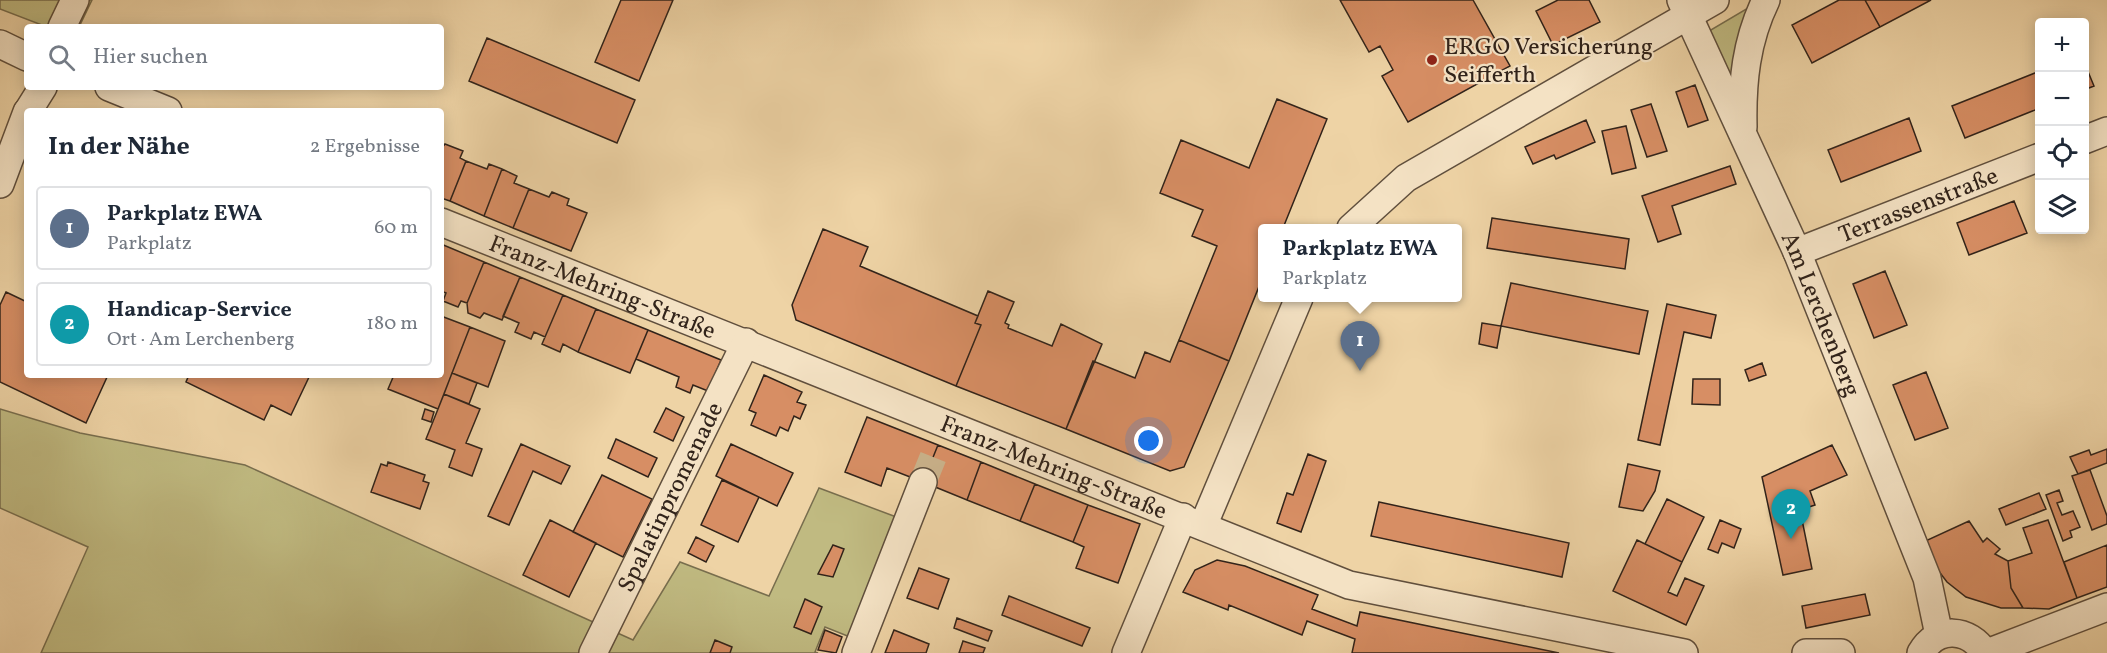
<!DOCTYPE html>
<html lang="de">
<head>
<meta charset="utf-8">
<style>
  body { margin:0; font-family:Vollkorn,serif; background:#f2f2f3; color:#1f2937 }
  .controls { position:absolute; right:18px; top:18px; display:grid; overflow:hidden; border-radius:6px; box-shadow:0 3px 15px #0003 }
  .controls button { width:54px; height:54px; display:grid; place-items:center; padding:0; border:0; border-bottom:2px solid #e0e1e3; background:#fff; color:#1f2937; font:30px sans-serif }
  .you { position:absolute; left:1149px; top:441px; width:21px; height:21px; margin:-15px; border:4px solid #fff; border-radius:50%; background:#1a73e8; box-shadow:0 0 0 9px #1a73e833 }
  .badge { display:grid; place-items:center; width:39px; height:39px; border-radius:50%; background:#111827; color:#fff; font-size:20px; font-weight:700 }
  .pin { position:absolute; translate:-50% -50px; filter:drop-shadow(0 2px 3px #0008) }
  .pin::after { content:''; position:absolute; top:32px; width:21px; height:18px; background:inherit; clip-path:polygon(0 0,100% 0,50% 100%) }
  .popup { position:absolute; left:1258px; top:224px; width:204px; height:78px; box-sizing:border-box; display:grid; place-content:center; border-radius:6px; background:#fff; filter:drop-shadow(0 2px 4px #0005); font-size:20px; white-space:nowrap; color:#747a83 }
  .popup b { font-size:22px; color:#1f2937 }
  .popup::after { content:''; position:absolute; left:50%; top:100%; margin-left:-12px; border:12px solid transparent; border-top-color:#fff }
  .list { margin:0; padding:0; list-style:none }
  h2 { display:flex; justify-content:space-between; align-items:center; height:78px; margin:0; padding:0 24px; font-size:26px }
  h2 small { font-size:20px; font-weight:400; color:#747a83 }
  .list li { display:grid; grid-template-columns:39px 1fr auto; gap:18px; align-items:center; box-sizing:border-box; height:84px; margin:0 12px 12px; padding:0 12px; border:2px solid #e0e1e3; border-radius:6px }
  .list b { display:block; font-size:22px; white-space:nowrap }
  .list p { margin:0; font-size:20px; white-space:nowrap; color:#747a83 }
  .list em { font-size:20px; font-style:normal; color:#747a83 }
  .icon { flex:none; width:33px; height:33px; fill:none; stroke:currentColor; stroke-width:2; stroke-linecap:round; stroke-linejoin:round }
  .map { position:relative; flex:none; width:2107px; height:653px; overflow:hidden }
  .search { position:absolute; background:#fff; box-shadow:0 3px 15px #0003; left:24px; top:24px; width:420px; height:66px; display:flex; align-items:center; gap:15px; box-sizing:border-box; padding:0 21px; border-radius:6px; color:#747a83; font-size:22px }
  .panel { position:absolute; background:#fff; box-shadow:0 3px 15px #0003; left:24px; top:108px; width:420px; height:270px; border-radius:6px }
  .map>svg:first-child { display:block }
</style>
</head>
<body>
<div class="map">
<svg width="2107" height="653" viewBox="0 0 2107 653">
  <rect width="100%" height="100%" fill="#eed3a5"/>
  <filter id="stains"><feTurbulence type="fractalNoise" baseFrequency=".00333" numOctaves="4"/><feColorMatrix values="0 0 0 0 .2 0 0 0 0 .09 0 0 0 0 .02 0 0 0 .5 -.17"/></filter>
  <radialGradient id="worn" r=".72"><stop offset=".6" stop-color="#630" stop-opacity="0"/><stop offset="1" stop-color="#630" stop-opacity=".3"/></radialGradient>
  <path fill="#c0ba81" stroke="#786e4e" stroke-width="1.5" d="M0,0H92L79,27H47L0,9Z
    M1748,8L1732,81L1704,34Z
    M0,409L80,433L245,465L633,640L680,562L769,596L819,488L899,518L850,637L825,627L815,652L818,653H41L88,547L0,508Z"/>
  <path fill="#d78e64" stroke="#31231a" stroke-width="1.5" d="M621,0H673L639,81L595,62Z
    M1340,0H1473L1510,66L1408,122L1382,76L1393,70L1380,46L1369,52Z
    M1558,0H1589L1600,22L1553,45L1536,11Z
    M1839,0H1865L1880,27L1812,63L1792,25Z
    M1865,0H1931L1880,27Z
    M487,38L635,100L617,143L469,81Z
    M2084,62L2094,86L2084,90Z
    M2040,71V108L1965,138L1952,106Z
    M1695,85L1708,120L1688,127L1676,92Z
    M1277,99L1327,119L1283,228H1262V279L1229,361L1179,340L1217,246L1192,236L1203,210L1160,193L1181,140L1249,168Z
    M1651,104L1667,151L1647,157L1631,110Z
    M1909,118L1921,151L1841,182L1828,150Z
    M1586,120L1595,142L1556,159L1554,155L1533,164L1525,147Z
    M1626,126L1636,168L1612,174L1602,131Z
    M445,144L463,151L460,158L466,161L450,201L441,198V149Z
    M466,161L487,169L489,164L502,169L484,216L450,201Z
    M1730,166L1736,184L1672,206L1681,234L1658,242L1642,196Z
    M502,169L517,176L514,183L529,189L513,228L484,216Z
    M529,189L549,197L552,192L569,199L567,205L587,213L571,251L513,228Z
    M2014,201L2027,233L1969,255L1957,223Z
    M1492,218L1629,239L1625,269L1487,248Z
    M823,229L868,247L860,266L978,316L975,323L981,325L956,386L796,320L792,305Z
    M441,244L484,262L467,303L461,301L458,307L443,301L446,293L441,291Z
    M484,262L520,277L502,320L484,313L480,318L468,313L467,303Z
    M1885,271L1907,325L1874,338L1853,284Z
    M520,277L563,295L545,337L534,332L531,339L515,332L519,323L503,316Z
    M1511,283L1648,311L1639,354L1501,326Z
    M988,291L1014,302L1005,323L1009,325L1008,328L1052,346L1061,324L1102,344L1066,429L956,386L981,325L975,323Z
    M6,292L27,302V375H108L86,423L0,382V305Z
    M563,295L596,309L578,352L563,344L560,352L542,344Z
    M1667,304L1716,315L1711,338L1684,332L1660,445L1638,440Z
    M596,309L648,330L630,373L578,352Z
    M441,316L470,327L438,409L388,389L394,375H441Z
    M1482,323L1501,326L1497,348L1479,344Z
    M470,327L505,341L488,387L452,373Z
    M648,330L721,360L708,391L693,385L690,393L676,387L679,377L636,359Z
    M1179,340L1229,361L1184,467L1170,471L1066,429L1093,361L1135,378L1145,352L1170,362Z
    M1762,363L1766,375L1749,381L1745,370Z
    M1926,372L1948,428L1915,440L1893,385Z
    M452,373L477,383L469,404L444,394Z
    M189,375H310L291,415L271,405L264,420L186,382Z
    M764,375L802,392L797,402L806,405L800,419L794,416L788,431L780,427L776,436L751,425L756,413L749,410Z
    M1693,379H1720V405L1692,404Z
    M444,394L480,409L466,443L482,449L472,476L449,467L455,450L426,439Z
    M666,408L684,417L673,441L654,432Z
    M425,409L434,412L431,422L422,419Z
    M867,417L938,445L923,482L887,468L881,486L845,472Z
    M616,439L657,458L648,477L608,458Z
    M521,444L570,466L561,484L533,471L509,525L488,516Z
    M731,444L793,473L777,506L716,476Z
    M938,445L981,462L967,500L923,482Z
    M1832,445L1847,475L1810,491L1815,505L1800,510L1812,569L1783,575L1762,477Z
    M2107,449V463L2078,474L2070,457L2089,450L2091,455Z
    M1308,454L1326,461L1301,532L1277,523L1287,493L1293,495Z
    M388,462L425,475L423,481L429,483L420,509L371,492L381,464L387,466Z
    M981,462L1035,484L1020,521L967,500Z
    M1628,464L1660,471L1655,491L1643,511L1619,507Z
    M2090,470L2107,516V524L2092,530L2072,476Z
    M602,475L652,499L623,557L573,532Z
    M722,480L759,497L738,542L701,525Z
    M1035,484L1088,505L1073,542L1020,521Z
    M2059,490L2063,501L2057,503L2062,515L2073,511L2080,527L2070,531L2072,537L2063,541L2046,495Z
    M2039,493L2046,509L2006,525L1999,509Z
    M1667,499L1704,517L1682,562L1645,544Z
    M1379,502L1569,543L1562,577L1371,536Z
    M1088,505L1140,524L1118,583L1076,568L1084,547L1073,542Z
    M550,520L596,543L569,597L523,575Z
    M1720,520L1741,529L1734,548L1722,543L1718,553L1708,549Z
    M2048,520L2077,598L2049,609L2023,608L2011,588L2008,561L2032,553L2023,528Z
    M1969,521L1983,542L1987,538L2000,549L1995,554L2008,561L2011,588L2023,608H2001L1966,597L1947,582L1931,561L1921,543Z
    M696,537L714,546L706,562L688,553Z
    M1637,540L1682,562L1668,592L1677,596L1685,578L1704,586L1686,625L1613,591Z
    M833,545L844,549L833,577L818,574Z
    M2107,545V587L2077,598L2064,562Z
    M1217,560L1245,566L1318,595L1312,609L1357,626L1360,612L1559,653H1352L1355,639L1307,621L1302,635L1229,605L1228,610L1183,592L1195,570Z
    M919,568L949,579L938,609L907,598Z
    M1865,594L1870,615L1806,628L1802,606Z
    M1009,596L1090,628L1082,646L1002,615Z
    M805,599L822,607L811,634L794,627Z
    M957,618L992,631L988,641L954,628Z
    M825,630L842,637L836,653L818,650Z
    M894,630L929,644L926,653H885Z
    M715,640L732,647L730,653H710Z
    M963,641L985,648L983,653H959Z"/>
  <g fill="none" stroke-linecap="round" stroke-linejoin="round">
    <path stroke="#c8b089" stroke-width="27" stroke-dasharray="27 14" stroke-linecap="butt" d="M923,482L938,445"/>
    <defs>
      <g id="minor">
        <path id="s1" d="M1681,0L1797,252L1927,578L1939,635"/>
        <path d="M62,27L75,0"/>
        <path d="M0,44L27,57"/>
        <path d="M109,87L168,111"/>
        <path d="M28,111L43,87"/>
        <path d="M1743,127C1742,82 1746,41 1766,0"/>
        <path d="M2084,140L2107,131"/>
        <path d="M0,184L27,112"/>
        <path id="s2" d="M441,222L1349,585L1684,653"/>
        <path d="M1351,228L1406,178L1715,0"/>
        <path id="s3" d="M1797,252L2040,157"/>
        <path d="M1203,526L1299,298"/>
        <path id="s4" d="M593,653L746,342"/>
        <path d="M856,653L923,482"/>
        <path d="M1126,653L1183,517"/>
        <path d="M1806,653H1841"/>
        <path d="M1921,653C1937,625 1969,628 1985,653"/>
        <path d="M1987,653L2107,607"/>
      </g>
    </defs>
    <use href="#minor" stroke="#604f3d" stroke-width="30"/>
    <use href="#minor" stroke="#f4e2c4" stroke-width="27"/>
  </g>
  <circle fill="#8f2418" stroke="#f4e2c4" stroke-width="2" cx="1432" cy="60" r="6"/>
  <g text-anchor="middle" stroke-width="4.5" stroke-linejoin="round" paint-order="stroke">
    <g font-size="24" fill="#31231a" stroke="#f4e2c4" text-anchor="start">
      <text x="1444" y="54">ERGO Versicherung<tspan x="1444" dy="28">Seifferth</tspan></text>
    </g>
    <g font-size="24" fill="#31231a" stroke="#f4e2c4">
      <text dy="8" stroke="none"><textPath href="#s3" startOffset="130">Terrassenstraße</textPath></text>
      <text dy="8" stroke="none"><textPath href="#s2" startOffset="174">Franz-Mehring-Straße</textPath></text>
      <text dy="8" stroke="none"><textPath href="#s1" startOffset="344">Am Lerchenberg</textPath></text>
      <text dy="8" stroke="none"><textPath href="#s2" startOffset="660">Franz-Mehring-Straße</textPath></text>
      <text dy="8" stroke="none"><textPath href="#s4" startOffset="174">Spalatinpromenade</textPath></text>
    </g>
  </g>
  <rect width="100%" height="100%" filter="url(#stains)"/>
  <rect width="100%" height="100%" fill="url(#worn)"/>
</svg>
<div class="controls">
<button>+</button>
<button>−</button>
<button><svg class="icon" aria-label="locate" viewBox="0 0 24 24"><circle cx="12" cy="12" r="6"/><path d="M12 2v4M12 18v4M2 12h4M18 12h4"/></svg></button>
<button><svg class="icon" aria-label="layers" viewBox="0 0 24 24"><path d="M12 4l9 5-9 5-9-5zM3 14l9 5 9-5"/></svg></button>
</div>
<div class="you"></div>
<div class="pin badge" style="left:1360px;top:371px;background:#5c6f8a">1</div>
<div class="popup"><b>Parkplatz EWA</b>Parkplatz</div>
<div class="pin badge" style="left:1791px;top:539px;background:#0f9aa8">2</div>
<div class="search"><svg class="icon" aria-label="search" viewBox="0 0 24 24"><circle cx="10" cy="10" r="6"/><path d="M15 15l6 6"/></svg>Hier suchen</div>
<section class="panel">
<h2>In der Nähe<small>2 Ergebnisse</small></h2>
<ul class="list">
<li><span class="badge" style="background:#5c6f8a">1</span><div><b>Parkplatz EWA</b><p>Parkplatz</p></div><em>60 m</em></li>
<li><span class="badge" style="background:#0f9aa8">2</span><div><b>Handicap-Service</b><p>Ort · Am Lerchenberg</p></div><em>180 m</em></li>
</ul>
</section>
</div>
</body>
</html>
